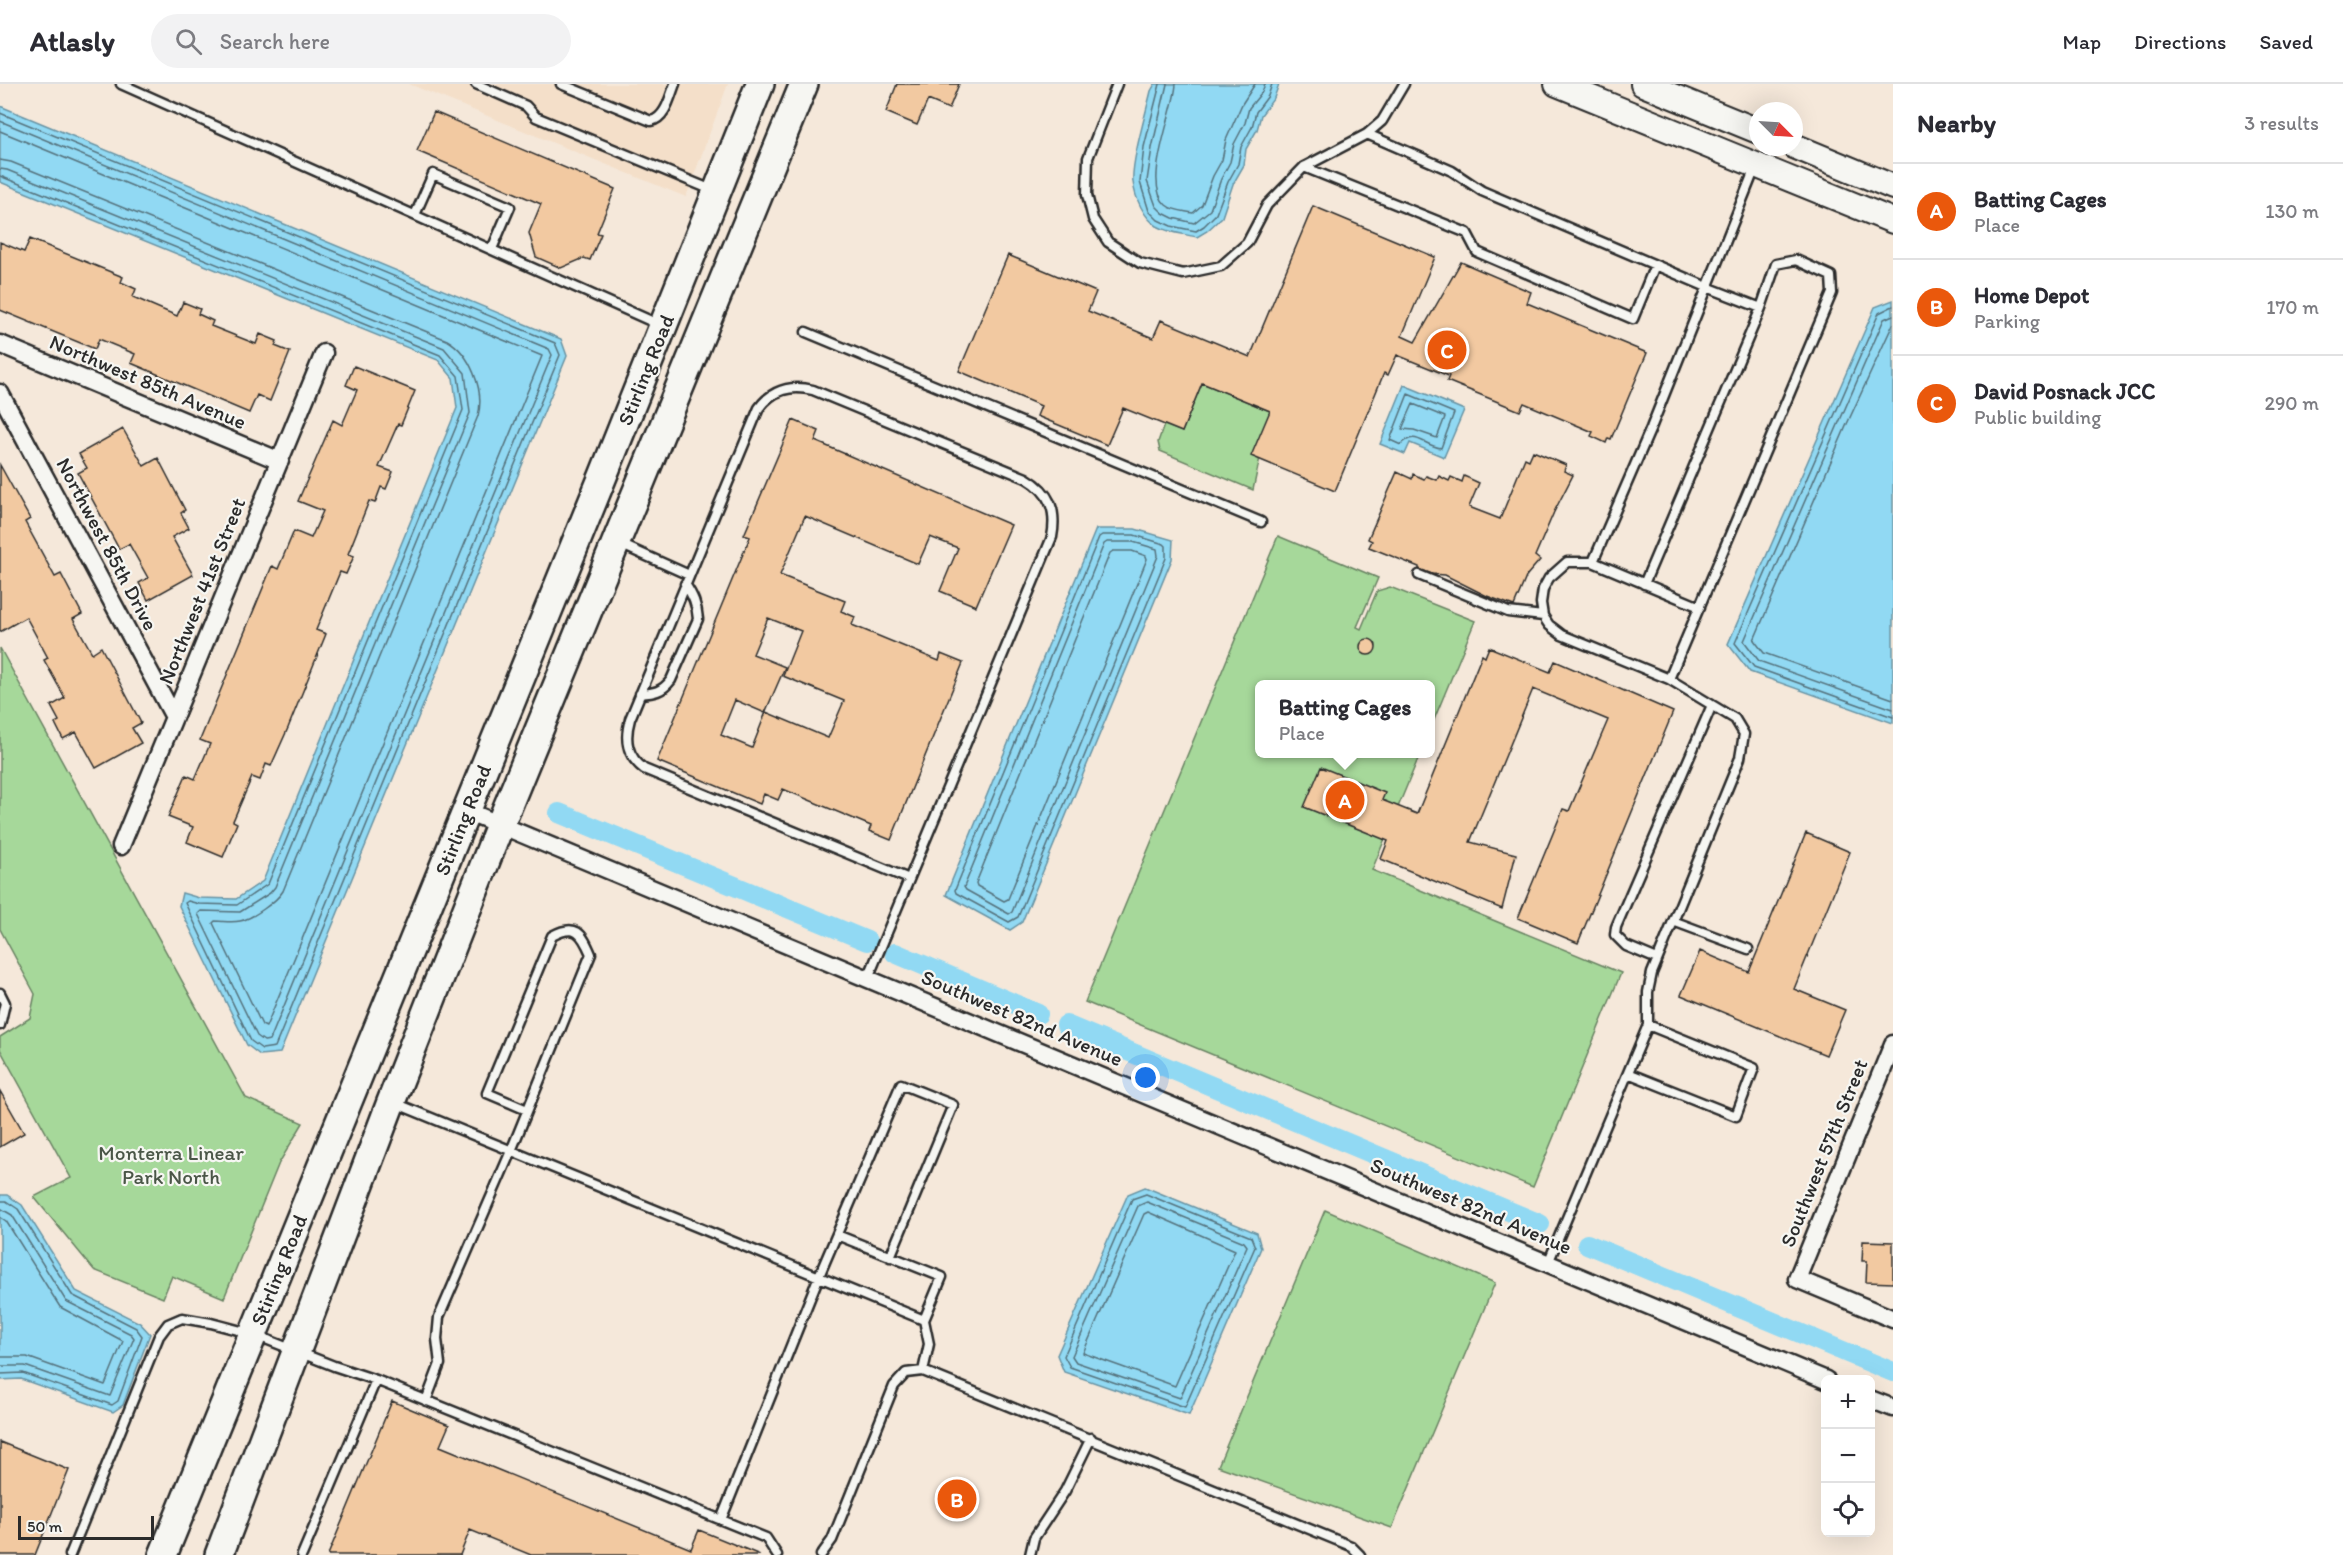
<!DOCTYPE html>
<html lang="en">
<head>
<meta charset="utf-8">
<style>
  body { margin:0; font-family:Itim,sans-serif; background:#f2f2f3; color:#2b2b33 }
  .controls { position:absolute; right:18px; bottom:18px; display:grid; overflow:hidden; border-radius:9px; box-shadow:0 6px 24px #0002 }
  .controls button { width:54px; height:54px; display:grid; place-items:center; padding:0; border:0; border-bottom:2px solid #e1e1e2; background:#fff; color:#2b2b33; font:30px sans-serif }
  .compass { position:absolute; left:1749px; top:18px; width:54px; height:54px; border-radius:50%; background:#fff; box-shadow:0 6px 24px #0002; rotate:114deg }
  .scale { position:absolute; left:18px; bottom:15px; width:136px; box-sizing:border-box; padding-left:6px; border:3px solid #2b2b2b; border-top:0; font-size:16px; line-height:21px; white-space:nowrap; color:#2b2b2b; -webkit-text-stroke:4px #f6f6f2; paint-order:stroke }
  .you { position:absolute; left:1146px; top:994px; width:21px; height:21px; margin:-15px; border:4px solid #fff; border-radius:50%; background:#1a73e8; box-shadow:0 0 0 9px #1a73e833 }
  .badge { display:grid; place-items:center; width:39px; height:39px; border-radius:50%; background:#ea580c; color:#fff; font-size:20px; font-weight:700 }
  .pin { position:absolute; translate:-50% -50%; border:3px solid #fff; box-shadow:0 2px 6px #0006 }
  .popup { position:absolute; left:1255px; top:596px; width:180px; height:78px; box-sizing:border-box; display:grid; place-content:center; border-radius:9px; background:#fff; filter:drop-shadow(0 2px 4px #0005); font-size:20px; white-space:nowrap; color:#7c7c81 }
  .popup b { font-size:22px; color:#2b2b33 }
  .popup::after { content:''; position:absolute; left:50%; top:100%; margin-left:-12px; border:12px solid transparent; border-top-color:#fff }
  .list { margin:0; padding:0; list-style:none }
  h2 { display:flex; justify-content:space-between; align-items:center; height:78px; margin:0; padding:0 24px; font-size:26px }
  h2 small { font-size:20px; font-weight:400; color:#7c7c81 }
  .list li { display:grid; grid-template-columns:39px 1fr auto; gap:18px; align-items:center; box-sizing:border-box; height:96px; padding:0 24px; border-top:2px solid #e1e1e2 }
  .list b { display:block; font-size:22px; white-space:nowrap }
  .list p { margin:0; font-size:20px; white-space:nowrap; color:#7c7c81 }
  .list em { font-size:20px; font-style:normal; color:#7c7c81 }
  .icon { flex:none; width:33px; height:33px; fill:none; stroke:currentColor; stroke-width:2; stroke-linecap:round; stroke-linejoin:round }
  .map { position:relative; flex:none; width:1893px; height:1471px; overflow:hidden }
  header { display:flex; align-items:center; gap:36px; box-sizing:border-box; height:84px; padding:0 30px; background:#fff; border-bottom:2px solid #e1e1e2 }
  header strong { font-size:28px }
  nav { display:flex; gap:33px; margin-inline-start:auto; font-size:21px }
  .search { width:420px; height:54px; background:#f2f2f3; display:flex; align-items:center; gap:15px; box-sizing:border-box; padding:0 21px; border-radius:33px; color:#7c7c81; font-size:22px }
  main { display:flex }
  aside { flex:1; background:#fff }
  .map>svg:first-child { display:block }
</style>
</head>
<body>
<header>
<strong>Atlasly</strong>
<div class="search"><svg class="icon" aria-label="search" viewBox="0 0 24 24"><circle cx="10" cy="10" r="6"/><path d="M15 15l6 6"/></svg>Search here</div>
<nav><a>Map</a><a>Directions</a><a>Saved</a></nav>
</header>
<main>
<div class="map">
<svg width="1893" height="1471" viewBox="0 0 1893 1471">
  <rect width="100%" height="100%" fill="#f5e8da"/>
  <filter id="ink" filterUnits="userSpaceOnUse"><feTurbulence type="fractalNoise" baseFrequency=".0167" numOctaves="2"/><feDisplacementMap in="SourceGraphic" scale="12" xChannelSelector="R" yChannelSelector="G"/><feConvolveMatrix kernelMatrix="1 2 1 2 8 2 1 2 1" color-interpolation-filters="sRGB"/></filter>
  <g filter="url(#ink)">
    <path fill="#f4dfc9" d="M409,0H728L686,113Z"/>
    <path fill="#a6d89a" stroke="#688262" stroke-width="1.5" d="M1202,299L1270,327L1253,406L1160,367L1158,358L1164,341L1182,348Z
      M1278,452L1378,494L1357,543L1361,545L1377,507L1390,503L1475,537L1431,643L1430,600H1260V670H1420L1372,786L1621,889L1533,1103L1085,918Z
      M0,564L246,1014L303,1039L279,1079L224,1214L172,1192L163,1214L94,1186L34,1113L71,1094L0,965V953L30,934L35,910L0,845Z
      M1325,1126L1495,1199L1392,1444L1218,1382Z"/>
    <path fill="#91d9f3" stroke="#6893a3" stroke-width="1.5" d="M1155,0H1279L1274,14L1261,31L1257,46L1246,65L1244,81L1233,100L1222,133L1207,147L1197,153C1184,150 1169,149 1157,142C1144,134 1135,114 1133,98C1131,79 1146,29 1151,7Z
      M0,22L561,255L567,272L280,969L260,971L247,961L179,822L182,809L199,814L236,815L263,797L457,324L453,294L438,276L0,98Z
      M1893,216V639L1750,588L1728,560L1875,223Z
      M1404,301L1464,326L1444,373L1410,359L1405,370L1380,360Z
      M1096,445H1135L1173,456L1172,475L1022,838L1010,846L946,811Z
      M1145,1103L1257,1149L1261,1164L1189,1331L1064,1288L1057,1271L1128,1110Z
      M0,1111H7L22,1121L76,1207L140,1239L150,1250L123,1321L113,1328L21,1295L0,1296Z"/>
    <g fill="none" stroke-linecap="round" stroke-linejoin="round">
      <path stroke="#54717b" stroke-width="1.5" d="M1160,0L1144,63L1140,98L1149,127L1158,136L1171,142L1196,147L1204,142L1216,130L1228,98L1238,80L1241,63L1252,43L1256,28L1268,12L1272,0
        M1167,0L1152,64L1147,97L1156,122L1163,129L1173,134L1194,139L1210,126L1221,95L1230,78L1234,60L1245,39L1249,24L1262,8L1265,0
        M1176,0C1175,27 1141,99 1166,121C1173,127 1184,127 1193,129L1202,121L1213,92L1222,76L1226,56L1242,20L1255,0
        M0,29L555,259L560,271L275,963L262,965L251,957L185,819L188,817L199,820L237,821L268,800L463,326L458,292L440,271L0,92
        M0,37L549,265L552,271L270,956L264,957L257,952L198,830L201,827L240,828L270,809L275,803L470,329L465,289L444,264L7,86L0,85
        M0,47L542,272L266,943L262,941L213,839L215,837C223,837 232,839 240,837C252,835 277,817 283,807L478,332C485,306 470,269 447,256L11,78L0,76
        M1893,222L1879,229L1735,559L1754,583L1893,633
        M1893,231L1884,235L1744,557L1759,577L1893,625
        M1893,240L1847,340L1754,556L1764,569L1893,615
        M1408,310L1454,329L1441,364C1424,362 1415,345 1401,361L1390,356Z
        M1413,320L1445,333L1437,354L1414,346L1402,345Z
        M1102,451H1134L1164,460L1166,462V474L1018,833L1009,838L956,809L955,806L1099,453Z
        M1107,458H1133L1157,465L1158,472L1012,828L1009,830L966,806L964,803L1104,460Z
        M1113,467H1132L1146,472L1147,475L1008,815L1004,817L977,802L976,799L1110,469Z
        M1146,1110L1251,1153L1255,1163L1185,1323L1070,1283L1064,1272L1132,1115Z
        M0,1117H6L18,1125L72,1211L136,1244L142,1252L118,1317L112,1321L23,1289L0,1290
        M1147,1118L1244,1158L1247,1162L1180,1314L1076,1278L1072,1272L1138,1122Z
        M0,1124L12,1131L66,1217L131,1250L134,1254L110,1312L25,1282H0
        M1148,1128L1235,1166L1175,1302L1083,1269L1144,1130Z
        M0,1133L6,1137L60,1223L123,1257L105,1301L27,1273H0"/>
      <path stroke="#91d9f3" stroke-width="20" d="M559,729L867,857
        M895,869L1038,930
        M1066,941L1540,1140
        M1587,1160L1893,1288"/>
    </g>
    <path fill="#f2c9a1" stroke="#2b2b2b" stroke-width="1.5" fill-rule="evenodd" d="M897,0H959L949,25L928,16L917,41L886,28Z
      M434,28L615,105L597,149L601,150L590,176L584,174L561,184L536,173L529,149L541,120L417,67Z
      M1313,122L1435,173L1402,252L1415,258L1461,178L1531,208L1527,219L1647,269L1611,355L1608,354L1606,359L1591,352L1593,348L1524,319L1520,327L1447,297L1449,292L1397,271L1388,291L1384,289L1335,407L1251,372L1270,327L1202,299L1182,348L1123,324L1107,361L1037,332L1041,322L959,287L1008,171L1096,208L1088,227L1153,254L1161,236L1250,273Z
      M30,155L123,193L121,198L136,205L133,213L177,232L183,218L200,225L198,230L213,237L211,242L256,260L260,250L277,257L275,262L290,268L270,317L257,311L249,329L131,279L135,270L99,255L95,265L0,226V158L24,168Z
      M354,282L415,307L401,341L398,340L379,383L393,388L386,405L381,403L375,419L369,417L348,470L354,472L346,490L340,488L316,546L326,550L288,644L271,682L266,680L260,696L252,693L233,737L237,739L223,773L187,758L193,743L168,733L186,691L195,695L210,660L200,656L272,482L278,485L294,447L311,454L323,427L298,417L333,336L342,341L357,306L346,301Z
      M793,336L819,347L815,357L1011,441L976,522L940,507L958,464L930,453L918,480L805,432L780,491L845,517L841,527L855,533L852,541L939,577L941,570L963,579L891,756L869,747L871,742L783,705L778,716L764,710L760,720L657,677L750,453L744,451ZM768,534L801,547L783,592L844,617L828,654L766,628L752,664L721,651L735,616L765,629L785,583L753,570Z
      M123,345L144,382L158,374L185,426L181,429L189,444L172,453L193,491L148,516L139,499L148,494L129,460L119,465L78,389L87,384L79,370Z
      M1533,367L1566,381L1564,387L1573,391L1554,428L1535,472L1540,476L1527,491L1514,522L1487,512L1445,491L1432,490L1419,485V483L1369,463L1372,457L1368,455L1397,388L1412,395L1413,390L1424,395L1426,392L1437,396L1439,392L1449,397L1451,393L1462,398L1464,392L1479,399L1469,423L1500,435L1525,374L1529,376Z
      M0,381L30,435L25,438L55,493L61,490L82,530L73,535L92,569L101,563L141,639L132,644L141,659L96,684L76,648L63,655L55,639L59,637L51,622L65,614L44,576L48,574L26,533L0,548Z
      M1360 563a8 8 0 1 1 16 0a8 8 0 1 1-16 0Z
      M1489,563L1550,588L1555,577L1673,628L1578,859L1518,834L1563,725L1569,727L1608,636L1533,605L1470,758L1516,770L1502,825L1381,775L1388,757L1304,723L1321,683L1385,709L1382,716L1417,730L1482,571L1485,573Z
      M1806,749L1850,768L1794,905L1845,926L1826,971L1681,911L1700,867L1749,888Z
      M0,1007L24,1049L0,1063Z
      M1863,1157L1893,1158V1199L1866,1198L1867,1177H1862Z
      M392,1317L449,1341L440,1362L691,1465L699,1446L760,1471H531L470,1446L460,1471H328Z
      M0,1358L69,1386L35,1471H0Z"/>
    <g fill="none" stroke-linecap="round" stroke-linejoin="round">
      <defs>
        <path id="lane" d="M121,0L660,241
          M476,0L526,22L536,33L712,106
          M561,0L651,37C666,34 670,12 675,0
          M1117,0L1088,74L1087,111L1093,135L1108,158L1140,179L1183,190L1221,182L1247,159L1267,121L1304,83L1367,50L1382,37L1404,0
          M1367,50L1452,87L1482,107L1707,203L1761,224
          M1304,83L1467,149L1477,168L1633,235L1655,181
          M415,131L433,90L510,123L492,165
          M806,248L1261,438
          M620,460L689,491
          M1593,478L1651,344L1755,84
          M1419,491L1508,528L1543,532
          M1644,500L1761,224L1776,180L1796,176L1831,192L1832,209L1669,595
          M640,610C654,609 662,608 671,596L698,535C697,521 693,512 685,500
          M1673,837L1748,865
          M1657,875L1626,862L1615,851L1616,843L1712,621
          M868,894L1052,453C1057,426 1050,408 1026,394L813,306C791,301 773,305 759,324L630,635C624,656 627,672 644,685L909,795
          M0,909L5,919L0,941
          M1628,989L1736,1032L1754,984L1648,941
          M395,1019L924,1236L929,1260L923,1287
          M837,1151L942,1193L924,1236
          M1548,1179L1648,941V908L1652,889L1740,674L1744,650L1735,635L1669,595L1562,551L1549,541L1543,532L1541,519L1543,505L1549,494L1567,478H1593L1700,523
          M426,1317L440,1280L437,1255L439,1233L511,1067L591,870C582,849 576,839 552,852L487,1009L527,1026
          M721,1436L819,1192L901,1000L953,1021L890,1173
          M70,1471L159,1252L168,1240L182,1234L211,1239L253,1250L334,1282L376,1296L766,1454L777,1471
          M302,1471L376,1296
          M821,1471L832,1456L894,1302L906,1289L923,1287L1351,1462L1360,1471
          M1030,1471L1034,1454L1065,1407L1091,1354"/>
        <path id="street" d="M0,260L280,377
          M0,309L174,633
          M467,727L1826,1296
          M121,762L324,269
          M1893,960L1797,1195L1893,1235
          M1870,1315L1893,1324"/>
        <path id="secondary" d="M1557,0L1893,137
          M1643,0L1758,47
          M1794,62L1893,103"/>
        <path id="primary" d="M163,1471L603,392L760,0
          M219,1471L391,1018L500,741L804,0"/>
      </defs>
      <use href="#lane" stroke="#2b2b2b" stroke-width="13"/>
      <use href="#street" stroke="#2b2b2b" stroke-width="21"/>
      <use href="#secondary" stroke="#2b2b2b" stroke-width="28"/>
      <use href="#primary" stroke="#2b2b2b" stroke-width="32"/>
      <use href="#lane" stroke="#f6f6f2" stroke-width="8"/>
      <use href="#street" stroke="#f6f6f2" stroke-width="16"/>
      <use href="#secondary" stroke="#f6f6f2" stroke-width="24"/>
      <use href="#primary" stroke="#f6f6f2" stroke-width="27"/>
    </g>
  </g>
  <g text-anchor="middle" stroke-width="4.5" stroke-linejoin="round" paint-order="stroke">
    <g font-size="21" fill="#2b2b2b" stroke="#f6f6f2">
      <text transform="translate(646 286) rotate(-68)" y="7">Stirling Road</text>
      <text transform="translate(148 298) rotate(23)" y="7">Northwest 85th Avenue</text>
      <text transform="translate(107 460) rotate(62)" y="7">Northwest 85th Drive</text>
      <text transform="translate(202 507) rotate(-68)" y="7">Northwest 41st Street</text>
      <text transform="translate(463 736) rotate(-68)" y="7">Stirling Road</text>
      <text transform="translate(1022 934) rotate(23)" y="7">Southwest 82nd Avenue</text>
      <text transform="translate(1824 1069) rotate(-68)" y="7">Southwest 57th Street</text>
      <text transform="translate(1471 1122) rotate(23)" y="7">Southwest 82nd Avenue</text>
      <text transform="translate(279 1186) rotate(-68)" y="7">Stirling Road</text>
    </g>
    <g font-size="21" fill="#4a5647" stroke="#f6f6f2">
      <text x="171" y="1076">Monterra Linear<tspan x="171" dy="24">Park North</tspan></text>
    </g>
  </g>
</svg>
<div class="controls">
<button>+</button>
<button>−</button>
<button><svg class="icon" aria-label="locate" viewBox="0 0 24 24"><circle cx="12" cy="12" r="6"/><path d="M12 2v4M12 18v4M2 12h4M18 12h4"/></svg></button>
</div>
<svg class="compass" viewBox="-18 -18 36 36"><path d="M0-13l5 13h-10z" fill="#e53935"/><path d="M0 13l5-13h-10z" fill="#7c7c81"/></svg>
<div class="scale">50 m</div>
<div class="you"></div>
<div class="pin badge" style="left:1345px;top:716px">A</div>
<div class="popup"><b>Batting Cages</b>Place</div>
<div class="pin badge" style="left:957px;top:1415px">B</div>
<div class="pin badge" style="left:1447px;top:266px">C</div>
</div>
<aside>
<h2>Nearby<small>3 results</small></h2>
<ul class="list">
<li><span class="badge">A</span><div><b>Batting Cages</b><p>Place</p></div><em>130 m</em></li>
<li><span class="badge">B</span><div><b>Home Depot</b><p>Parking</p></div><em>170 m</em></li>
<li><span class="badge">C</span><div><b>David Posnack JCC</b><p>Public building</p></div><em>290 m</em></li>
</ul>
</aside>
</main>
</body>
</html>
